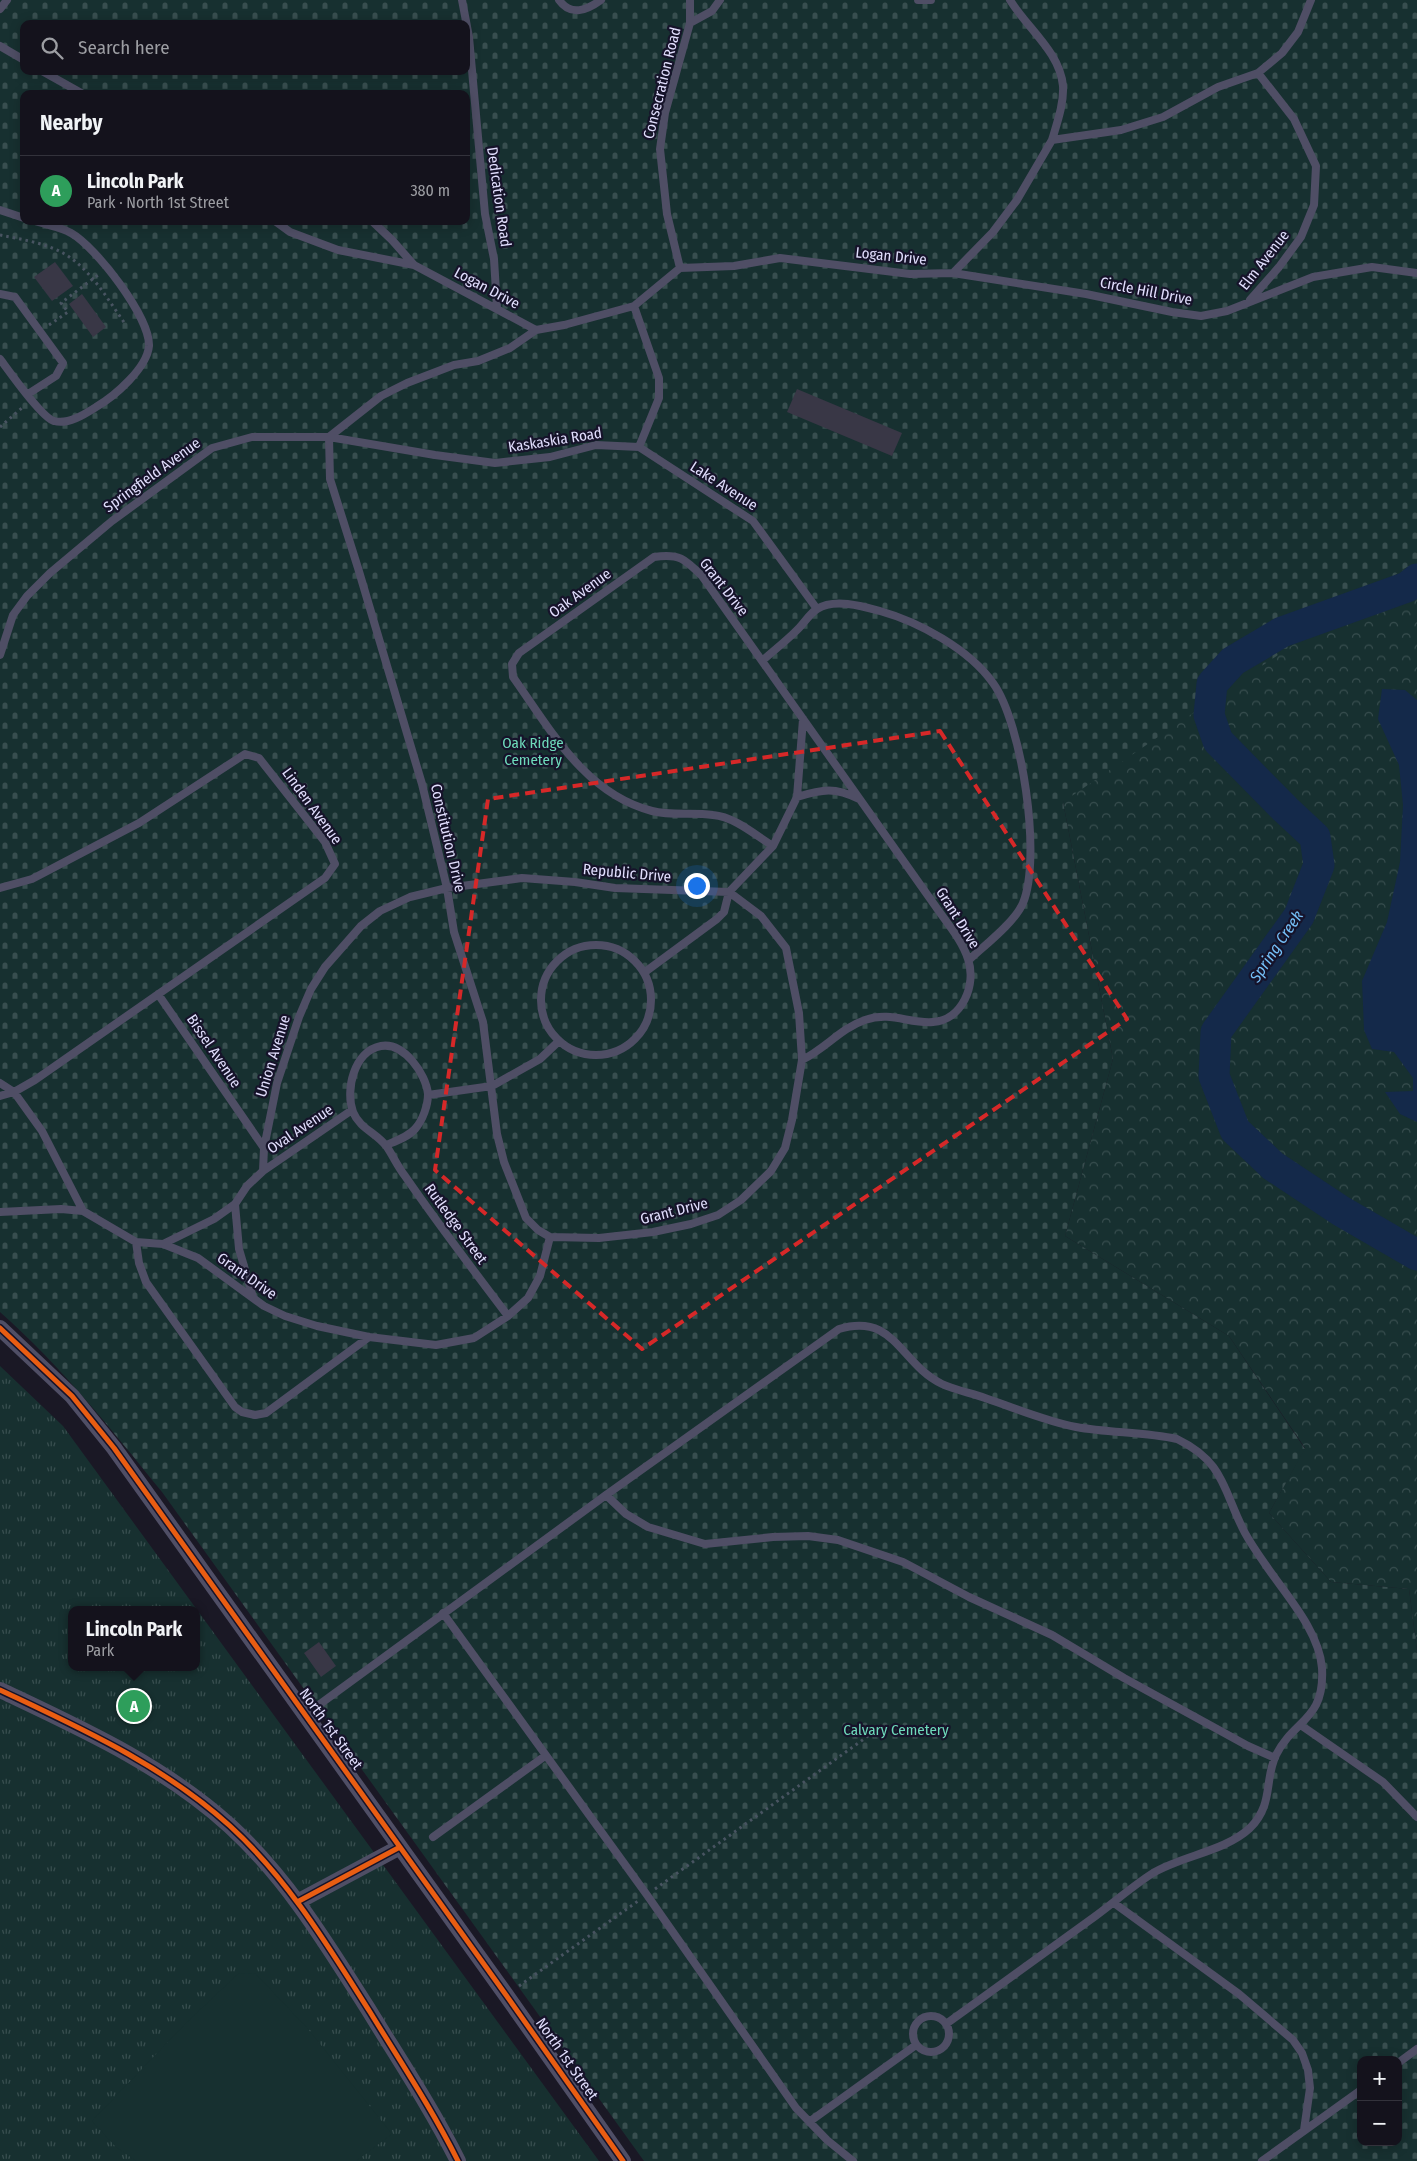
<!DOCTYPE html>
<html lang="en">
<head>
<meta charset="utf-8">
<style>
  body { margin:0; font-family:"Fira Sans Condensed",sans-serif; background:#1d1b25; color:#f1f3f6 }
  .controls { position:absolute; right:15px; bottom:15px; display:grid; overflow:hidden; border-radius:10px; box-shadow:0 2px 12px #0003 }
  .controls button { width:45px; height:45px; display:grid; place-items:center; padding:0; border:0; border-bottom:1px solid #33323b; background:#14121c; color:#f1f3f6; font:25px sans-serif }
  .you { position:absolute; left:696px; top:885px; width:18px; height:18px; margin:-12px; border:4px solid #fff; border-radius:50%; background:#1a73e8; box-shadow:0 0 0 8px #1a73e833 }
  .badge { display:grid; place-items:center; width:32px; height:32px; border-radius:50%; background:#9b99b1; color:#fff; font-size:16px; font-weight:700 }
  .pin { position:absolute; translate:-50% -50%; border:2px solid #fff; box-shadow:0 1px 5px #0006 }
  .popup { position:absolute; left:68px; top:1606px; width:132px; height:65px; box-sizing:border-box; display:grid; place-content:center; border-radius:10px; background:#14121c; filter:drop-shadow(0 1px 4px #0005); font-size:16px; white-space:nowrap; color:#9d9ea3 }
  .popup b { font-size:19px; color:#f1f3f6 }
  .popup::after { content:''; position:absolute; left:50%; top:100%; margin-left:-10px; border:10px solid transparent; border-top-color:#14121c }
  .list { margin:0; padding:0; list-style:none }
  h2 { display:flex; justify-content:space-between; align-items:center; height:65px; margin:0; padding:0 20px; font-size:21px }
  h2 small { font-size:16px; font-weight:400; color:#9d9ea3 }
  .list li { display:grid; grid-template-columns:32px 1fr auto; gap:15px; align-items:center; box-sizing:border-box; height:70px; padding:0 20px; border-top:1px solid #33323b }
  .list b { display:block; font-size:19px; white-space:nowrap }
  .list p { margin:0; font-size:16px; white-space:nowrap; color:#9d9ea3 }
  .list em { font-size:16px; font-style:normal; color:#9d9ea3 }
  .icon { flex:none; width:28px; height:28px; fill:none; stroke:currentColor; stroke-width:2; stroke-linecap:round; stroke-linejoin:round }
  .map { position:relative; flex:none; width:1417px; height:2161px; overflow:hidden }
  .search { position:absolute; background:#14121c; box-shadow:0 2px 12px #0003; left:20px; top:20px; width:450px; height:55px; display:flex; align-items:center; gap:12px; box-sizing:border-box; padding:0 18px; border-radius:10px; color:#9d9ea3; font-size:19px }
  .panel { position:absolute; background:#14121c; box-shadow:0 2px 12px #0003; left:20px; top:90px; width:450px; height:135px; border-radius:10px }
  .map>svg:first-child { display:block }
</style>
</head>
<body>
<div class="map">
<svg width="1417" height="2161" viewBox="0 0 1417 2161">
  <defs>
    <pattern id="forest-crowns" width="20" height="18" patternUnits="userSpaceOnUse" patternTransform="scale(1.25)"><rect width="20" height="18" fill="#173030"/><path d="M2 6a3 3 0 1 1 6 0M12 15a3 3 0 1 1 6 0" fill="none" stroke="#384e4f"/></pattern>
    <pattern id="cemetery-stones" width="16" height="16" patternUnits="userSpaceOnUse" patternTransform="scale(1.25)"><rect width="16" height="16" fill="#173030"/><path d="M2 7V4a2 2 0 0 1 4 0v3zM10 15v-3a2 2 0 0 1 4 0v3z" fill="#384e4f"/></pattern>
    <pattern id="park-tufts" width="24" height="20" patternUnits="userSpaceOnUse" patternTransform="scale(1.25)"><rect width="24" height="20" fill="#173030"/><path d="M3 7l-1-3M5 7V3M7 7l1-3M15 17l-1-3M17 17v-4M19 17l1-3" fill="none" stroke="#384e4f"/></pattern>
  </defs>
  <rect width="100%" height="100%" fill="#1a1825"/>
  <path fill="url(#forest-crowns)" d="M1417,298V1651L1409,1589L1331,1582L1269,1513L1305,1448L1229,1336L1065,1236L1113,1059L1063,802Z"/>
  <path fill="url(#cemetery-stones)" fill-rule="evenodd" d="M0,0H1417V560L1063,802L1113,1059L1065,1236L1229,1336L1305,1449L1269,1513L1331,1582L1409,1589L1417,1651V2161H644L162,1492C111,1429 61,1366 0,1312ZM24,24H466V71H24ZM24,94H466V221H24ZM1361,2060H1398V2142H1361Z"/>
  <path fill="url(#park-tufts)" fill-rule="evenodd" d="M0,1366L63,1426L599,2161H0ZM72,1610H196V1667H72Z"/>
  <path fill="#173030" d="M255,1973L308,2029L392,2134L356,2161H136L116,2147L92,2121L186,2023L238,1974Z"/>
  <path fill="#14294a" d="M1382,689L1405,690L1417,700V1122L1400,1114L1385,1092L1413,1091V1078L1394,1052L1372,1049L1364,1030L1362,981L1387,922L1400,862L1403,805L1399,765L1378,719Z"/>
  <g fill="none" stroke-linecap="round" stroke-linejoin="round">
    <path stroke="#14294a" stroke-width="31" d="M1417,579L1407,587L1282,632L1233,661L1212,684L1209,715L1218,741L1285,809L1315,837L1319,865L1299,916L1216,1032L1214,1076L1235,1130L1273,1166L1341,1211L1417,1255"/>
  </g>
  <path fill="#393746" d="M55,262L73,286L52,301L34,277Z
    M82,294L106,327L93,337L69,304Z
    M797,389L902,433L892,456L787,412Z
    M319,1642L336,1666L321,1677L304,1653Z"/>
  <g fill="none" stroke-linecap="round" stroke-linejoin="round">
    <path stroke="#485461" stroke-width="3" stroke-dasharray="2.5 4" stroke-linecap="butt" d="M0,235C20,239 45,243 63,253C91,269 108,300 126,325
      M49,325L68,312L61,303L98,275
      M0,427L23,407
      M655,1889L882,1726
      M519,1986L638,1901"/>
    <path stroke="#4f4e65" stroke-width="8" d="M462,0L469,37L485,214L494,259L497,308
      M559,0C571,17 587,10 601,0
      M918,0H931
      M1010,0C1027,28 1060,52 1063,86C1064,104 1057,123 1052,140
      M0,9L7,0
      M690,23L712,11L720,0
      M0,46L24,60
      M42,71L83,94
      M0,210L24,218
      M275,221L290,232L338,250L414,265L536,330L564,325L634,306L680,268L734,266L780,258L910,274L953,273L993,232L1017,200L1052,140L1121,130L1163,117L1218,87L1258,73L1282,53L1298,32L1311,0
      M372,221L392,240L414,265
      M680,268L667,214L660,149L665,113L690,23V0
      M953,273L1086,294L1172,312L1201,316L1227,311L1313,277L1372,267L1417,273
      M0,294L15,297L63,363L56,376L28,394
      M1250,300L1279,267L1301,237L1314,205L1316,166L1294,119L1258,73
      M634,306L659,378V398L639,447L596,445L550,457L495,463L435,455L329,437L330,479L358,568L422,784L447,888L454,932L483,1022L497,1134L504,1162L526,1218L538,1230L550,1237L599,1238L653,1232L691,1224L718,1215L741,1200L771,1171L785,1148L792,1120L802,1060C825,1049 841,1028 865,1020C891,1011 909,1024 933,1022C962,1020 977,985 968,959C962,940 947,923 936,907L702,576C685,559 679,553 654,557L519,653L512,664L513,677C550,729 585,794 652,811C672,816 693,812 713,815C735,817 755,835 773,846
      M0,359C9,371 42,418 54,421C68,425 85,414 96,407C115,396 147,368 149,346C150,317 96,247 71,233C61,227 47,225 35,221
      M639,447L753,521L817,609
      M0,655L13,615L27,596L50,573L112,521L212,448L252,437H329L381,396L407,383L454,365L478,361L510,348L536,330
      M762,661C773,651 785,642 796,631C803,625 809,614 817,609C834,598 862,606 880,611C919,622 969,649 993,683C1022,723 1042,857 1023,903C1015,922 985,945 969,960
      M797,797C823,789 835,787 859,799
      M0,888L32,879L139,823L245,754L259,758L325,842L335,864L325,878L35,1080L14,1092L0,1096
      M541 1000a55 55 0 1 1 110 0a55 55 0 1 1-110 0Z
      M645,972L717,919L724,912L729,892L773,846L797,797L803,719
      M158,994L264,1148
      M0,1083L14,1092L42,1131L83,1211L136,1242L163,1244L198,1258L264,1306L285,1316L317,1326L369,1337L436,1345L474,1338L508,1316L528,1298L540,1276L550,1237
      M428,1095L492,1086L540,1059L559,1041
      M386,1145C396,1141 408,1137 415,1129C423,1120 428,1105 428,1094C426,1074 404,1042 381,1046C354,1051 345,1090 353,1112C360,1129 377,1133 387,1147C393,1156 398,1167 405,1176C438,1224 473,1270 508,1316
      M263,1171L352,1110
      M0,1212L61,1209L83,1211
      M136,1242L139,1263L146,1282L235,1407L242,1412L255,1415L266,1413L369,1337
      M163,1244L214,1219L235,1204
      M253,1297L239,1249L235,1204L247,1186L263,1171L264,1148L277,1083L299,1017L311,989L325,967L361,926L380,911L410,897L447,888L522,878L575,882L615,888L729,892L761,916L786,948L799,1013L802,1060
      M606,1495L626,1514L648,1527L705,1544L773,1537L808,1536L838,1540L903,1562L969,1597L1052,1635L1124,1678L1248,1746L1275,1758
      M443,1613L647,1895L796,2108L827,2140L853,2161
      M305,1715L606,1495L839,1329C895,1312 900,1364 942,1384C955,1390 971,1393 985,1398C1015,1408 1045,1421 1076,1427C1109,1433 1144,1432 1177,1439C1225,1462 1223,1491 1245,1533C1251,1544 1258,1554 1265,1564C1285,1594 1319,1630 1322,1668C1325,1721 1294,1719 1276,1755C1264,1780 1274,1804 1250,1828C1224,1852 1183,1855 1153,1873C1131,1887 1111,1905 1090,1920C1042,1955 994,1989 946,2024
      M1302,1726L1383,1782L1417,1817
      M433,1837L545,1756
      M1114,1903L1239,1994L1293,2040L1302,2053L1308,2070L1310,2088L1304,2130
      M913 2034a18 18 0 1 1 36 0a18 18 0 1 1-36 0Z
      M1398,2063L1417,2049
      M809,2122L916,2045
      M1262,2161L1361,2090"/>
    <path stroke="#4f4e65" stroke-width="16" d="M0,1328L72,1396L114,1448L506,1995L623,2161
      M0,1690C80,1728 163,1765 230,1826C288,1879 328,1946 370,2012C400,2061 432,2109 458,2161
      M299,1901L400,1847"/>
    <defs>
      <path id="cycleway" d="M0,1328L72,1396L114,1448L506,1995L623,2161
        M0,1690C80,1728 163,1765 230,1826C288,1879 328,1946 370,2012C400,2061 432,2109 458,2161
        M299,1901L400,1847"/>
    </defs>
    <use href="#cycleway" stroke="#16132a" stroke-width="8"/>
    <use href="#cycleway" stroke="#e95d12" stroke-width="5"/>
  </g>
  <path fill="none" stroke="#d62828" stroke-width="4" stroke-dasharray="10 6" stroke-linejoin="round" d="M940,731L1127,1019L642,1349L435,1170L488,799Z"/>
  <g text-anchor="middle" stroke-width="4.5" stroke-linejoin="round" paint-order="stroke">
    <g font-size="15" fill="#e1defd" stroke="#16132a">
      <text transform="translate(662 83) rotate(-76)" y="5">Consecration Road</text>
      <text transform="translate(499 197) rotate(82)" y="5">Dedication Road</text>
      <text transform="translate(891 256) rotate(6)" y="5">Logan Drive</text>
      <text transform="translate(1264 260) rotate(-52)" y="5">Elm Avenue</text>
      <text transform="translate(487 288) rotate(28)" y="5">Logan Drive</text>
      <text transform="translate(1146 291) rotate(11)" y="5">Circle Hill Drive</text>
      <text transform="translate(555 440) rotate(-9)" y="5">Kaskaskia Road</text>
      <text transform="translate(152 475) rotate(-36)" y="5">Springfield Avenue</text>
      <text transform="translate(724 486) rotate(33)" y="5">Lake Avenue</text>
      <text transform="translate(724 587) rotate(52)" y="5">Grant Drive</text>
      <text transform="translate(580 593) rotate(-36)" y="5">Oak Avenue</text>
      <text transform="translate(312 806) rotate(54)" y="5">Linden Avenue</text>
      <text transform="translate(448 838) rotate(77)" y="5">Constitution Drive</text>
      <text transform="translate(627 873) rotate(5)" y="5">Republic Drive</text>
      <text transform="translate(958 918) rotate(58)" y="5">Grant Drive</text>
      <text transform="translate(214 1051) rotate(56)" y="5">Bissel Avenue</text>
      <text transform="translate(273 1056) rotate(-73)" y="5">Union Avenue</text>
      <text transform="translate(300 1129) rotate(-34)" y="5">Oval Avenue</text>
      <text transform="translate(674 1211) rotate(-14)" y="5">Grant Drive</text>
      <text transform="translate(456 1224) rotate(54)" y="5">Rutledge Street</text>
      <text transform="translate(247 1276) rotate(35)" y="5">Grant Drive</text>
      <text transform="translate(331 1729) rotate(54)" y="5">North 1st Street</text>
      <text transform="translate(567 2059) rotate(55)" y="5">North 1st Street</text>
    </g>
    <g font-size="15" fill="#6edabb" stroke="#16132a">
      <text x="533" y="748">Oak Ridge<tspan x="533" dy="17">Cemetery</tspan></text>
      <text x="896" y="1735">Calvary Cemetery</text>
    </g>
    <g font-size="16" font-style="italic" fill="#74bef6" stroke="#16132a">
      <text transform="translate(1276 946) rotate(-56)" y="6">Spring Creek</text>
    </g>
  </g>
</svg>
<div class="controls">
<button>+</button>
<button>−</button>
</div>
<div class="you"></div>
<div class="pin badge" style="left:134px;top:1706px;background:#2e9e5b">A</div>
<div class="popup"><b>Lincoln Park</b>Park</div>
<div class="search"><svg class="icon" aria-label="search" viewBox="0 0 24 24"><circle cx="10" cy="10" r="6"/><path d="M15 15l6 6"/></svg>Search here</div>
<section class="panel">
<h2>Nearby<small></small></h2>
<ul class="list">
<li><span class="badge" style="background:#2e9e5b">A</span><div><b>Lincoln Park</b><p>Park · North 1st Street</p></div><em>380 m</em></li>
</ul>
</section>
</div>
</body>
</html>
